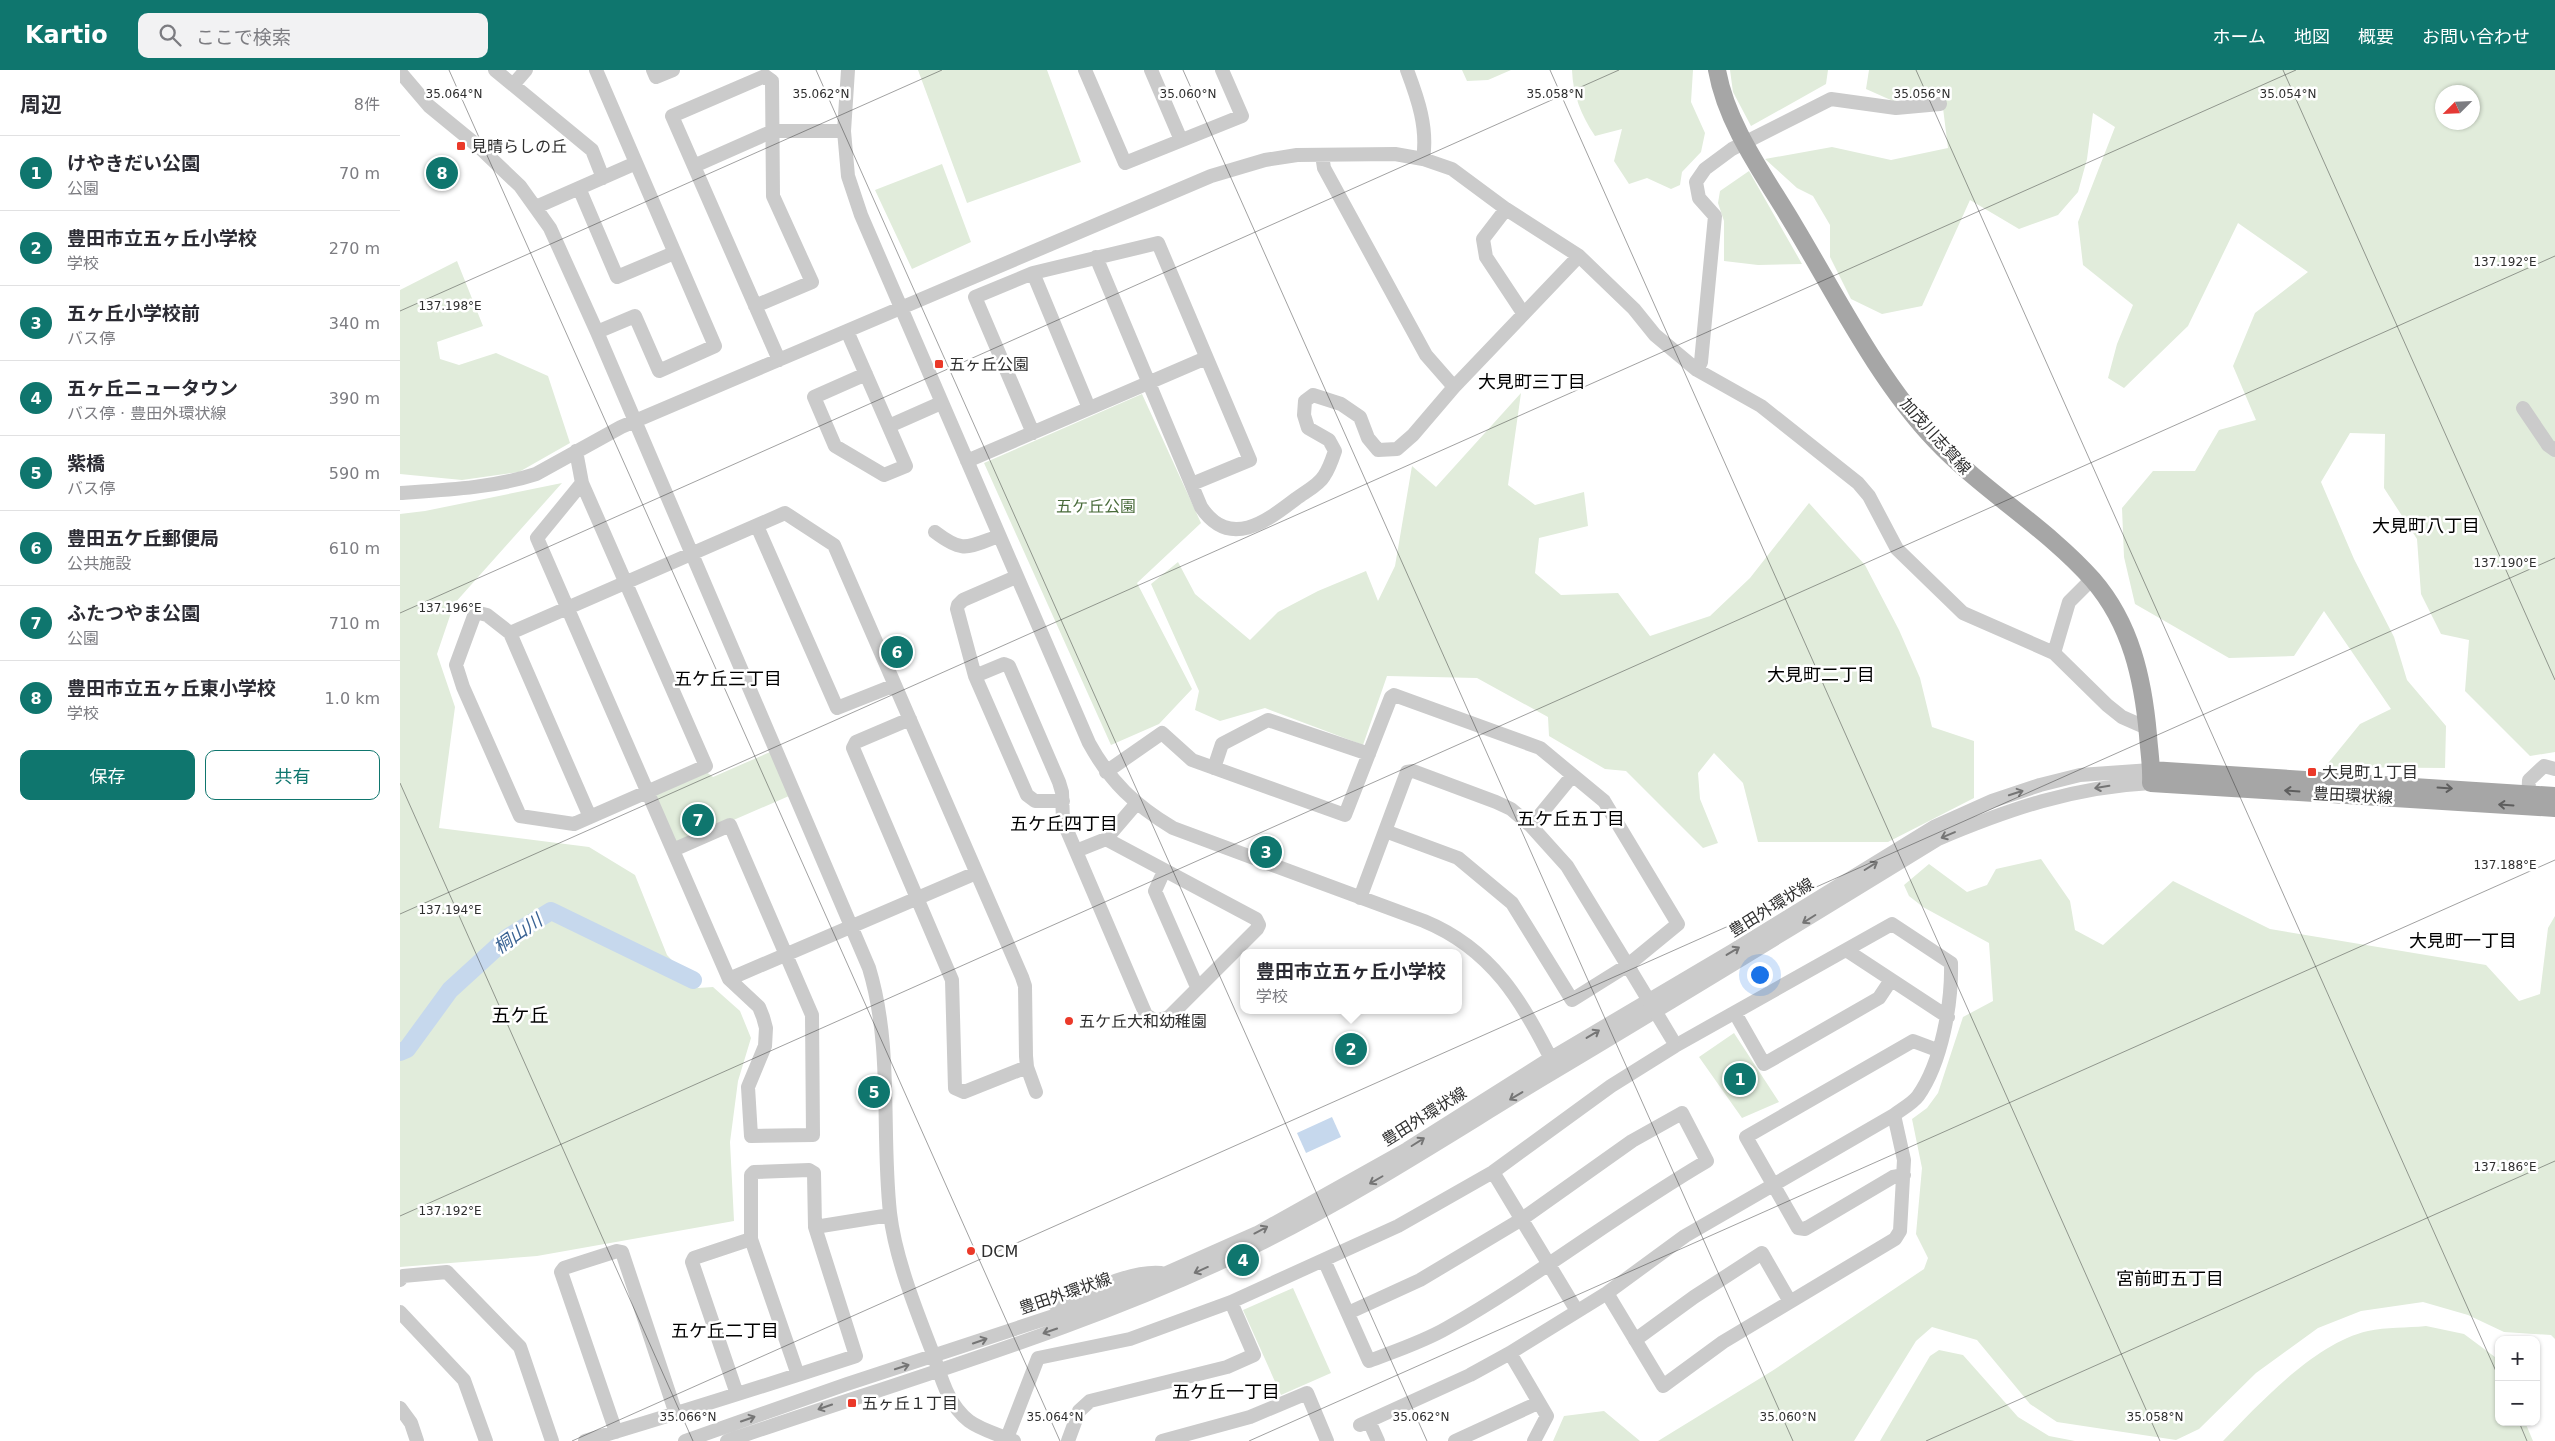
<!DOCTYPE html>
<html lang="ja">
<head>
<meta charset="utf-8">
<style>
  body { margin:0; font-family:"DejaVu Sans","Noto Sans JP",sans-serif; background:#f2f2f3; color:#2b2b33 }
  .controls { position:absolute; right:15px; bottom:15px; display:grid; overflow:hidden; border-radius:10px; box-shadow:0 1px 4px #0004 }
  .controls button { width:45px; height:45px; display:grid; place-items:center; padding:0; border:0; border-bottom:1px solid #e1e1e2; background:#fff; color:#2b2b33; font:25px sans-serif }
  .compass { position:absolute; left:2035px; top:15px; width:45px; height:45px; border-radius:50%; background:#fff; box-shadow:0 1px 4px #0004; rotate:246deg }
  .you { position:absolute; left:1359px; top:904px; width:18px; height:18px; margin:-12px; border:4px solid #fff; border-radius:50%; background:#1a73e8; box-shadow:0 0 0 8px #1a73e833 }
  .badge { display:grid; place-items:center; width:32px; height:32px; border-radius:50%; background:#0f766e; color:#fff; font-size:16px; font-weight:700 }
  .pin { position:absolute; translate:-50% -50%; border:2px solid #fff; box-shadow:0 1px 5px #0006 }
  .popup { position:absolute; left:840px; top:879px; width:222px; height:65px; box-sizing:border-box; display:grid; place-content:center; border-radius:10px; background:#fff; filter:drop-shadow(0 1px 4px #0005); font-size:16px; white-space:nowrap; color:#7c7c81 }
  .popup b { font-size:19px; color:#2b2b33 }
  .popup::after { content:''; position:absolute; left:50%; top:100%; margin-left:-10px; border:10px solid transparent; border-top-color:#fff }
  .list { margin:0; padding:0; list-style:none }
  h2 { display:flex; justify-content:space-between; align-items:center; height:65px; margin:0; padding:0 20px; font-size:21px }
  h2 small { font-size:16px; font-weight:400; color:#7c7c81 }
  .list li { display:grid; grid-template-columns:32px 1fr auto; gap:15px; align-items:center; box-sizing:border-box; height:75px; padding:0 20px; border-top:1px solid #e1e1e2 }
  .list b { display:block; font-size:19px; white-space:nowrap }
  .list p { margin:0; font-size:16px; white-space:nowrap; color:#7c7c81 }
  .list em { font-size:16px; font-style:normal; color:#7c7c81 }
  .actions { display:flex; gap:10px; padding:15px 20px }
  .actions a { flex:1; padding:11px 0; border:1px solid #0f766e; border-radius:10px; text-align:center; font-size:18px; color:#0f766e }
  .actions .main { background:#0f766e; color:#fff }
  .icon { flex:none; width:28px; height:28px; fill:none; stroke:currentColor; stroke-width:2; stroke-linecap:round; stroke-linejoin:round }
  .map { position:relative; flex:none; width:2155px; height:1371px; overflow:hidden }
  header { display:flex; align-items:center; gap:30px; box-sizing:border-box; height:70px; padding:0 25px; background:#0f766e; color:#fff }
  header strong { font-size:24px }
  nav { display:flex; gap:28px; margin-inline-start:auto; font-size:18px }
  .search { width:350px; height:45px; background:#f2f2f3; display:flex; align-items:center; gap:12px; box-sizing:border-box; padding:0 18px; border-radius:10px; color:#7c7c81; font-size:19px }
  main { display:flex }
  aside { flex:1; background:#fff }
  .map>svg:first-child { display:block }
</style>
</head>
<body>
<header>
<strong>Kartio</strong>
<div class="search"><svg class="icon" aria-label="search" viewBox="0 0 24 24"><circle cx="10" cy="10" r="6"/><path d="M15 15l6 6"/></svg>ここで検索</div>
<nav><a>ホーム</a><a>地図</a><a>概要</a><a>お問い合わせ</a></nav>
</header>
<main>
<aside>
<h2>周辺<small>8件</small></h2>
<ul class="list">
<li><span class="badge">1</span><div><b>けやきだい公園</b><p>公園</p></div><em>70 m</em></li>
<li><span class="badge">2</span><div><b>豊田市立五ヶ丘小学校</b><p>学校</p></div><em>270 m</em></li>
<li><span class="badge">3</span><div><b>五ヶ丘小学校前</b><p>バス停</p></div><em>340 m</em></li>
<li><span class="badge">4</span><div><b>五ヶ丘ニュータウン</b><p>バス停 · 豊田外環状線</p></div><em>390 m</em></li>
<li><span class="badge">5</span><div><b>紫橋</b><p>バス停</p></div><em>590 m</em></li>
<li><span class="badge">6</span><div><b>豊田五ケ丘郵便局</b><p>公共施設</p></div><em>610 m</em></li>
<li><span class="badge">7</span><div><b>ふたつやま公園</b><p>公園</p></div><em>710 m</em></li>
<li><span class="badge">8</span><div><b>豊田市立五ヶ丘東小学校</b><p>学校</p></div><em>1.0 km</em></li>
</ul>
<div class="actions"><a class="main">保存</a><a>共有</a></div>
</aside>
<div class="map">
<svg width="2155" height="1371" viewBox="0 0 2155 1371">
  <rect width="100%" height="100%" fill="#fff"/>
  <path fill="#e1ecdb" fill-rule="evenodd" d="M518,0H647L681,92L567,133Z
    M1062,0H1111L1088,10L1067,11Z
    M1172,0H1293L1291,32L1305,63L1301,82L1282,102L1280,115L1271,119L1247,108L1229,114L1214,91L1222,59L1195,66C1181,45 1173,25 1172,0Z
    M1330,0H1428L1426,14L1351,56L1333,22Z
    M1469,0H2155V682L2130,686L2065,621L2069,570L2041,564L2021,524L2017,469L1984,418L1985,364L1950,363L1921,412L1954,489L1994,567L2007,610L2046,656L2045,698L1925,697L1960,654L1991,639L1924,541L1894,586L1829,588L1735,534L1724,487L1722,438L1753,401H1795L1819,360L1856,350L1833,296L1855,243L1908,202L1838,153L1788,256L1724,318L1708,308L1717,274L1733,235L1683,195L1678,152L1715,57L1693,43L1687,89L1678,122L1658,145L1619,159L1570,130L1522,236L1482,244L1451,229L1430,187V155L1413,126L1397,118L1365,89L1432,77L1491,90L1548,78L1541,22L1493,31L1466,19ZM2042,22H2072V52H2042Z
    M542,94L571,172L512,199L475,120Z
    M1349,101L1402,194L1358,195L1324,191V151L1318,133L1320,121Z
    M57,191L83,256L37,272L40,289L59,295L96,283L148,306L170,373L119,402L62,410L0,404V220Z
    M1121,323L1108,415L1135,435L1184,422L1188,456L1139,468L1135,503L1161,525L1218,523L1250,566L1310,546L1350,508L1409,433L1465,495L1499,560L1520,608L1532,657L1574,671V728L1488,772H1358L1343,713L1314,683L1298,703L1300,729L1318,773L1303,778L1226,701L1205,699L1149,666L1148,647L1077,608L987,606L963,675L865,638L820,651L795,640L799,621L751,514L778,492L795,524L850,570L878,542L918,521L966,501L978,531L995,496L1012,396L1036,417Z
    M742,324L801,453L737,513L792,619L759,654L711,675L584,393Z
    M162,413L54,534L37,584L55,637L39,758L189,777L235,805L267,885L298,918L313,917L340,941L351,968L338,1011L330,1072L334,1151L137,1186L0,1197V444L25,441Z
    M370,682L389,726L276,775L253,724L305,701L313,707Z
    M1641,789L1670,831L1675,860L1703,875L1773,811L1870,859L2086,895L2119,931L2140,924L2148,858L2155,846V1269L2151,1265L2104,1262L2068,1245L2023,1232L1961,1241L1918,1258L1856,1303L1799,1359L1776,1370L1657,1352L1630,1334L1577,1270L1532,1257L1516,1271L1454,1371H1258L1372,1301L1524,1199L1528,1188L1516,1164L1522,1098L1512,1049L1527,1038L1538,1023L1563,947L1593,931L1589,873L1523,837L1509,826L1504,815L1529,794L1567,822L1587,815L1596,799Z
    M1334,963L1379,1032L1342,1048L1299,987Z
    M893,1218L931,1303L881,1325L843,1240Z
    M2026,1256L2064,1264L2099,1290V1352H2125L2133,1371H1823C1860,1333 1915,1273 1968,1261C1986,1257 2007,1258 2026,1256Z
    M1539,1280L1563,1285L1618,1347L1649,1366L1675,1371H1480L1530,1286Z
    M1204,1341L1240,1371H1153L1164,1346Z"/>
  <path fill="#c6d8ed" d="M932,1047L941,1067L906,1083L897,1063Z"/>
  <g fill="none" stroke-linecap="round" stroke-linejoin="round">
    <path stroke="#c6d8ed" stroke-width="18" d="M0,982L7,979L50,920L107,868L151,841L293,910"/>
    <path stroke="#cbcbcb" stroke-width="14" d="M95,0L192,80L203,108
      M196,0L315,276L259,301L235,246L197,262
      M253,0L256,7L273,0
      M448,0L444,61L448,106L461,145L689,673C711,713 735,735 773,758L1024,851C1092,879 1123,932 1154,995
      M685,0L725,93L842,46L822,0
      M751,0L781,70
      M1007,0C1018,29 1028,58 1023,89
      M0,2L29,36L79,77L120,116L150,158L197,262L469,898C493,977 481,1061 490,1143C495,1187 516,1240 532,1281C541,1306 547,1334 569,1351C581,1360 600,1365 614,1371
      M113,15L126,0
      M922,85L924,98L1026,285L1054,317
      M294,96L373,61H444
      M179,118L217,207L274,183
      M136,137L236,93
      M1106,139L1083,169L1086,187L1123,243
      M696,187L801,437C830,480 867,451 897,428C905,422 919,415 924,406C929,399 932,390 935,381L929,370L908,358L904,345L905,331L913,325L941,334L960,347L968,368L978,380L997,379L1013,365L1054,317L1179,186
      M633,203L689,338
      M355,236L412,212L373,126L372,11L365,6L272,46L379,290
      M447,261L506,396L484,405L435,376L414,327L466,304
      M1297,300L1301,292L1315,146L1299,128L1296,112L1305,99L1332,79L1431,29L1496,38L1540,34
      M2123,338L2148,375L2155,380
      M489,356L541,333
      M633,363L575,227L633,203L758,173L850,390L792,414
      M176,381L182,413L306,696L174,754L120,746L63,617L56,595L74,546L79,543L87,545L110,563C201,523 293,484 385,443L434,475L622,907L625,916L626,986L627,997L636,1022
      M567,391L806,288
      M182,413L137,468L329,909L359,937L363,947L366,958L365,976L348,1017L351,1066L413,1065L412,945L330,755L273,780
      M0,423C45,420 93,418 136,404L221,357L811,106L865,90L897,85L995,84L1023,89L1052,99L1106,139L1179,186L1234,239L1255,265L1297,300L1361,336L1458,413L1469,426L1497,479L1563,543L1654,583L1707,635L1722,647L1747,658
      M357,456L437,638L495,615
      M535,462C564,484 567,477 599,466
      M616,507L563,530L558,535L557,539L575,606L627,725L635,731H663
      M110,563L190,747
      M1654,583L1669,532L1692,509
      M575,606L604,594L609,596L659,712L662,722L663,751L746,945L756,951L769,947L857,859L859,855L856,849L706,769L676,781
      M510,649L456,672L453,678L552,910L555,1018L564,1022L627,997
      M814,698L822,674L868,650L969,684
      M706,702L762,663L792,690L945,745L991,627L994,625L1140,678L1204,731L1278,854L1228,895L1172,930L1112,833L1058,788L985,761
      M2128,732L2129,710L2144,696L2155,699
      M1131,756L1172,706
      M706,769L736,734
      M764,801L755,821L797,917
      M960,828L1007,702L1013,701L1096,732L1111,739L1131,756L1167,796L1231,901
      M1446,880L1548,947
      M329,909L576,803
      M1335,943L1364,994L1479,928L1491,910
      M1093,1102L1177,1241
      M1504,1105L1493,1107L1405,1159L1398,1158L1346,1067L1513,971L1537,980
      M415,1157L490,1145
      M924,1190L969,1291C995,1281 1023,1272 1047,1258C1137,1207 1218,1143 1307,1091L1282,1043L1232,1071L1122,1149L1020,1210L948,1243
      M0,1210L3,1206L47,1202L120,1277L152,1371
      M1207,1223L1263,1316L1323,1272L1495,1169L1500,1161L1504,1090L1494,1045
      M656,1236C686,1224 729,1200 761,1203
      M0,1242L64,1310L86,1371
      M1235,1270L1294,1227L1362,1183L1389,1230
      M1110,1283L1147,1346L1134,1371
      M337,1324L292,1192L294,1188L351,1169
      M0,1338L11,1353L17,1371
      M969,1351L978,1371
      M216,1362L161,1202L164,1198L217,1181L222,1182L276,1344
      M607,1368L638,1288L730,1269L831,1232L998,1156L1093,1102L1211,1016L1275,976L1492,854L1551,893C1552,933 1542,992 1518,1026C1513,1033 1502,1039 1494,1045L1285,1166L1207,1223L1110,1283L1070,1305L960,1355
      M185,1371C275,1344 364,1316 453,1287L456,1286L415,1157L414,1103L409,1100L354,1102L351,1105V1169L398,1305
      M285,1371L447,1314L669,1241L744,1213L857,1163L1007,1079L1151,988L1332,881L1534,757L1592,731L1640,715L1680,705L1751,700
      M327,1371C507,1309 693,1257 864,1172C960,1124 1050,1065 1141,1010C1274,931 1406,850 1538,769C1609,739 1673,717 1751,713
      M668,1371L679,1341L690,1331L827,1297L854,1285L831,1232
      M762,1371L850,1347L907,1323L927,1371
      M1055,1371L1138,1333"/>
    <path stroke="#a6a6a6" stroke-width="18" d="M1317,0C1327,57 1367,109 1395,157C1437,227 1479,311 1535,370C1583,421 1646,457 1693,510C1731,554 1743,609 1748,665C1749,681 1752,697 1751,713L2155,738
      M1751,700L2155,726"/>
    <path stroke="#cbcbcb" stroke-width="14" d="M1231,901L1272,969"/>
  </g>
  <defs><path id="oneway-shaft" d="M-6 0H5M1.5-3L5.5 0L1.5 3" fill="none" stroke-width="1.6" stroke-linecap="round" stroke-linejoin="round" transform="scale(1.25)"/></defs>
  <g stroke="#757575">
    <use href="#oneway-shaft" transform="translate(1702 717) rotate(171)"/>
    <use href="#oneway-shaft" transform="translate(1616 723) rotate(-18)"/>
    <use href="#oneway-shaft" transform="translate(1548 765) rotate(157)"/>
    <use href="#oneway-shaft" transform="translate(1471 796) rotate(-32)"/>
    <use href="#oneway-shaft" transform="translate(1409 849) rotate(148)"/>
    <use href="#oneway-shaft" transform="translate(1333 881) rotate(-31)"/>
    <use href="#oneway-shaft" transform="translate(1193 964) rotate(-31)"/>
    <use href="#oneway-shaft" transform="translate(1116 1026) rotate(149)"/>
    <use href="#oneway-shaft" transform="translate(1018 1072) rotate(-32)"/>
    <use href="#oneway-shaft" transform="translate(976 1110) rotate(150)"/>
    <use href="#oneway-shaft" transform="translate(861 1160) rotate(-28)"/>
    <use href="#oneway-shaft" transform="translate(801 1200) rotate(156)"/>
    <use href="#oneway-shaft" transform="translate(650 1261) rotate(161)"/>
    <use href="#oneway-shaft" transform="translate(580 1271) rotate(-19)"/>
    <use href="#oneway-shaft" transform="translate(502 1297) rotate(-18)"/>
    <use href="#oneway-shaft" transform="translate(425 1337) rotate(161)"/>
    <use href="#oneway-shaft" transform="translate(348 1349) rotate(-19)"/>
  </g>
  <g stroke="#5e5e5e">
    <use href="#oneway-shaft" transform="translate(2045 718) rotate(4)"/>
    <use href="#oneway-shaft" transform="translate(1892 721) rotate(-176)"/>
    <use href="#oneway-shaft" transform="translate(2106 735) rotate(-176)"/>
  </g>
  <path fill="none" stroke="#2e2e2e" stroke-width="1" stroke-opacity="0.45" d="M49,0L660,1371M416,0L1027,1371M783,0L1393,1371M1150,0L1760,1371M1516,0L2099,1308M1883,0L2155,610M0,241L542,0M0,543L1219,0M0,713L293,1371M0,844L1896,0M0,1146L2155,186M2119,1352L2127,1371M172,1371L2155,488M849,1371L2155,790M1526,1371L2155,1091"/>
  <g fill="#eb3929" stroke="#fff" stroke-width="2">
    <rect x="56" y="71" width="10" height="10" rx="2.5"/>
    <rect x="534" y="289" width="10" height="10" rx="2.5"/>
    <rect x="1907" y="697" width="10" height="10" rx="2.5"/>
    <circle cx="669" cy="951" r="5"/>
    <circle cx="571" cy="1181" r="5"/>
    <rect x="447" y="1328" width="10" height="10" rx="2.5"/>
  </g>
  <g text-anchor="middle" stroke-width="5" stroke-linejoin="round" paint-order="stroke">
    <g font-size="16" fill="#2e2e2e" stroke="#fff" text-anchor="start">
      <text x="71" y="82">見晴らしの丘</text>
      <text x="549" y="300">五ヶ丘公園</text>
      <text x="1922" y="708">大見町１丁目</text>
      <text x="679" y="957">五ケ丘大和幼稚園</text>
      <text x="581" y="1187">DCM</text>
      <text x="462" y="1339">五ヶ丘１丁目</text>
    </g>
    <g font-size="16" fill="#2e2e2e" stroke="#fff">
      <text transform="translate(1536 366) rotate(48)" y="6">加茂川志賀線</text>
      <text transform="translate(1953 725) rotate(3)" y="6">豊田環状線</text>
      <text transform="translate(1371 837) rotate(-32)" y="6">豊田外環状線</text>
      <text transform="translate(1024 1046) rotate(-32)" y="6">豊田外環状線</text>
      <text transform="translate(665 1223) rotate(-19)" y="6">豊田外環状線</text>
    </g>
    <g font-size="16" fill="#496b3a" stroke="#fff">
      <text x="696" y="442">五ケ丘公園</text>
    </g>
    <g font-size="18" fill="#000" stroke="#fff">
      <text x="1132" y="318">大見町三丁目</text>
      <text x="2026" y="462">大見町八丁目</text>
      <text x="1421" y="611">大見町二丁目</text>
      <text x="328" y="615">五ケ丘三丁目</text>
      <text x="1171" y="755">五ケ丘五丁目</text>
      <text x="664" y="760">五ケ丘四丁目</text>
      <text x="2063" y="877">大見町一丁目</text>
      <text x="1770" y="1215">宮前町五丁目</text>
      <text x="325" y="1267">五ケ丘二丁目</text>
      <text x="826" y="1328">五ケ丘一丁目</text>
    </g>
    <g font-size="18" font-style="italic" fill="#396293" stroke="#fff">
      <text transform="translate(118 864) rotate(-35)" y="6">桐山川</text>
    </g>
    <g font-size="19" fill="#000" stroke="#fff">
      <text x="120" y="952">五ケ丘</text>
    </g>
  </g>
  <g font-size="12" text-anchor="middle" fill="#2e2e2e" stroke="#fff" stroke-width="5" stroke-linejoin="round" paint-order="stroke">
    <text x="54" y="28">35.064°N</text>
    <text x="421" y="28">35.062°N</text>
    <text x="788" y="28">35.060°N</text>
    <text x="1155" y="28">35.058°N</text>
    <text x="1522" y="28">35.056°N</text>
    <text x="1888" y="28">35.054°N</text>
    <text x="2105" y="196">137.192°E</text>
    <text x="50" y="240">137.198°E</text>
    <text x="2105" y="497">137.190°E</text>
    <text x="50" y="542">137.196°E</text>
    <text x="2105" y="799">137.188°E</text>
    <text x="50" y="844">137.194°E</text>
    <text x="2105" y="1101">137.186°E</text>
    <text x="50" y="1145">137.192°E</text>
    <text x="288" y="1351">35.066°N</text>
    <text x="655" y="1351">35.064°N</text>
    <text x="1021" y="1351">35.062°N</text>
    <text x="1388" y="1351">35.060°N</text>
    <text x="1755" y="1351">35.058°N</text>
  </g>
</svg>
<div class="controls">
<button>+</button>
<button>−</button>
</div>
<svg class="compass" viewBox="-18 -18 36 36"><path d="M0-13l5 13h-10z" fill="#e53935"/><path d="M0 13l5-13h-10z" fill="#7c7c81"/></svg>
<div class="you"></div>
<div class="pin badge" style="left:1340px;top:1009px">1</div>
<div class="pin badge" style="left:951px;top:979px">2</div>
<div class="popup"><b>豊田市立五ヶ丘小学校</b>学校</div>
<div class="pin badge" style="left:866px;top:782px">3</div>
<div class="pin badge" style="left:843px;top:1190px">4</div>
<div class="pin badge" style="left:474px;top:1022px">5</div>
<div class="pin badge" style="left:497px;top:582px">6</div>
<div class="pin badge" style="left:298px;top:750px">7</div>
<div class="pin badge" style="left:42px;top:103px">8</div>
</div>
</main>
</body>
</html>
